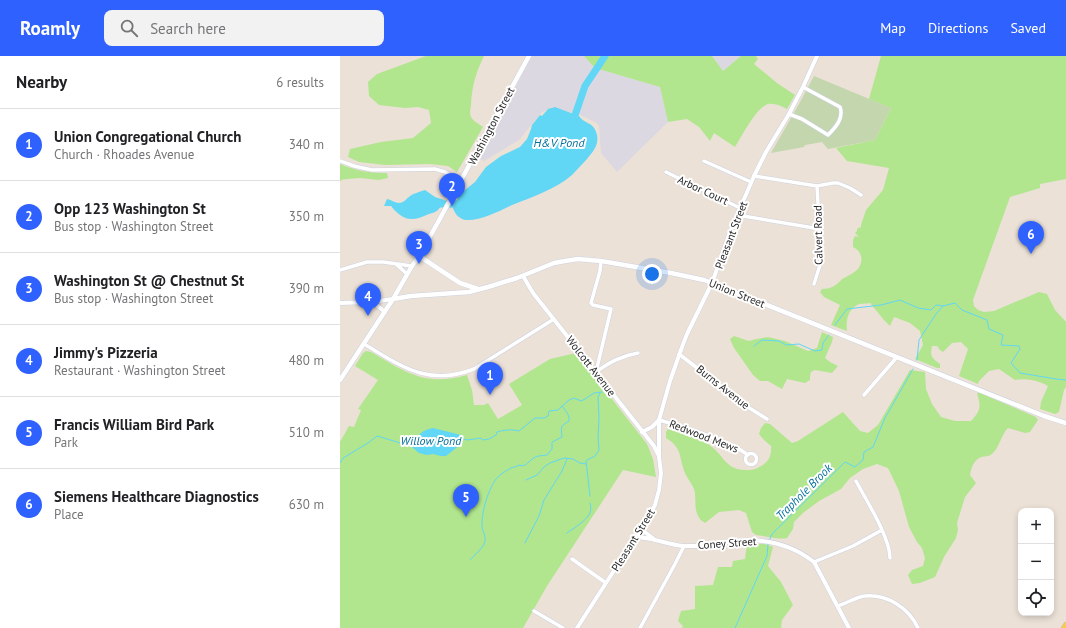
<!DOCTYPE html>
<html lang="en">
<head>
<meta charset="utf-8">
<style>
  body { margin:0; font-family:"PT Sans",sans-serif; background:#f2f2f2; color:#202124 }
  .controls { position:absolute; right:12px; bottom:12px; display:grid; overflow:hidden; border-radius:8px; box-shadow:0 2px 6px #0003 }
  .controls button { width:36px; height:36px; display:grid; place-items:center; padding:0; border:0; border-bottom:1px solid #e0e0e0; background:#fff; color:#202124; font:20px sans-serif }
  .you { position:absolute; left:312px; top:218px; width:14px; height:14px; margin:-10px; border:3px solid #fff; border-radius:50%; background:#1a73e8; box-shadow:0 0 0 6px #1a73e833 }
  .badge { display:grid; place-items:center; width:26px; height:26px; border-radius:50%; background:#2f61ff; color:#fff; font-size:13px; font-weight:700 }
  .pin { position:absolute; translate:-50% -33px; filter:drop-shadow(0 1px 2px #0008) }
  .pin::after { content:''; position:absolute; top:21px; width:14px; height:12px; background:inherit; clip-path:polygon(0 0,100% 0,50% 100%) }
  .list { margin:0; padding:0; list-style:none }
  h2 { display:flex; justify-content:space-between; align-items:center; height:52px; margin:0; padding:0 16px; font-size:17px }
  h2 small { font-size:13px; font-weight:400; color:#757577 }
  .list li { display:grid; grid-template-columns:26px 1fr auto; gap:12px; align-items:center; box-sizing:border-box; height:72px; padding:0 16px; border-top:1px solid #e0e0e0 }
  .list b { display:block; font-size:15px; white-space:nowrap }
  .list p { margin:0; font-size:13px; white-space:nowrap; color:#757577 }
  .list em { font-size:13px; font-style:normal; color:#757577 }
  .icon { flex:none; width:22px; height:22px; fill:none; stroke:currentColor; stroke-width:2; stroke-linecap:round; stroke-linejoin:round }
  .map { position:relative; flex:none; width:726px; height:572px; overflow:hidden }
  header { display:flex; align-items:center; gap:24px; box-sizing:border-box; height:56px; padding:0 20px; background:#2f61ff; color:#fff }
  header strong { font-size:19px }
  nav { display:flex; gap:22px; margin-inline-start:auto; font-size:14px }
  .search { width:280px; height:36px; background:#f2f2f2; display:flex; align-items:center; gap:10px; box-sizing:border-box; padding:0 14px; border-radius:8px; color:#757577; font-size:15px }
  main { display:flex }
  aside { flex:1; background:#fff }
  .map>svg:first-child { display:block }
</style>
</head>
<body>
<header>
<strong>Roamly</strong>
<div class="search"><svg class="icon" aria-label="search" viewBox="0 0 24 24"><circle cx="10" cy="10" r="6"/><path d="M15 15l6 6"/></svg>Search here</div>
<nav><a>Map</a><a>Directions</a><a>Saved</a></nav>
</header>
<main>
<aside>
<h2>Nearby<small>6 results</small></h2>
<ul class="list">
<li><span class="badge">1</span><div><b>Union Congregational Church</b><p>Church · Rhoades Avenue</p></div><em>340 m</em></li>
<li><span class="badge">2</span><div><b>Opp 123 Washington St</b><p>Bus stop · Washington Street</p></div><em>350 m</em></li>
<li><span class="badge">3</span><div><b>Washington St @ Chestnut St</b><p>Bus stop · Washington Street</p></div><em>390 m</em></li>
<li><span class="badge">4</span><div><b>Jimmy's Pizzeria</b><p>Restaurant · Washington Street</p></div><em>480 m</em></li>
<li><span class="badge">5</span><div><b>Francis William Bird Park</b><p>Park</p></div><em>510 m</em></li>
<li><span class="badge">6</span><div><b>Siemens Healthcare Diagnostics</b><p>Place</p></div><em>630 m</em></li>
</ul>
</aside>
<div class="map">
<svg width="726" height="572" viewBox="0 0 726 572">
  <rect width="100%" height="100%" fill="#ebe1d7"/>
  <path fill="#dbd8e2" d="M192,0H244L255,12L320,31L328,66L277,116L261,97L259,70L255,66L240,59L213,51L202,56L179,84L144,105L138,102Z
    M372,0H401L383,15Z"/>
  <path fill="#b1e68e" d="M86,0H144C136,16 132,30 131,48C131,52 129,57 131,61C133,65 139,68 143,71L117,116L108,110L90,108L45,109L19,106L8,101L10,93L41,86L73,82L91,67L89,54L78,51L65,52L39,49L29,40L28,26L37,18Z
    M244,0H372L383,15L401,0H416L418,3L414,8L437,27L455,39L447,53C441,50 435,47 428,48C416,52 402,80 395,91L374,77L370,85L359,71L347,63L328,66L320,31L255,12Z
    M541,0H726V123L700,128V132L670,141L633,244L634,250L638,254L644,256L654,255L699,236L707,238L715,254L726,266V331L724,334L719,356L715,358L700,353L701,346L708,330C698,324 686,322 675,324L659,313L649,315L639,325L638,328L619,320L628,293L621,286L612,287L603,296L600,294L597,290H592C590,300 591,302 600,308V312H597L575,303L583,289L580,275L570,267L554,261L550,270L544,264L530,247C526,248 520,247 517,249C507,255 506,265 507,275L491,269L500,249L484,241L480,236L482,233C487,233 492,232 497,228C500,226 501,223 504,222C509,219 514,217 518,213C524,205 522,195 513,191V184L515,180L519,181L515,177L517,175V173L520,171L521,172V169L526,154L543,134L549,112L507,105L496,92L535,84L551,52L529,43Z
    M0,108C17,115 29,117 47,117L48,122L39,124L20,122L7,123L1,124L0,126Z
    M482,276L493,281L492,286L485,302L490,306L498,310L492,317L475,314L471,316L470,320V324L465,327L447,323L442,333L428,325H420L413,319L394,292L390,283L394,280L409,285L416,283L428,281L445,285L468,295L477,292Z
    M26,295L31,296C65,316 85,331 127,319L132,334L134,349H144L148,347L158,363L182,349L169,328L210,303L236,297L307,388L313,403L316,421L283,414L207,530L183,572H0V386L9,370L14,371L21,354L18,353L38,324L15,310L23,297Z
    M570,314L585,316L586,333L592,348L601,361L615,365H631C641,354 641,351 637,337H640L696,361L698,364L690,376L685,377L668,372C661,379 660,390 653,397C648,402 644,399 639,402C633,406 631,413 630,419L636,427L625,441L617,467L618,474L616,482L604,501L595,521L580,527L572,528L568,519L572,514L583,510L585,502L582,492L577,486L569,471L559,435L548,412L537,408L523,413L510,422L501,433L479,445L463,457L454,466L453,473L447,482C437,484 426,480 416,479L412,476L406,457L399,454L379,456L365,467C363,465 361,465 360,463C353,455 357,442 354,433C352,428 348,423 346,419C338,402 344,393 326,382V376L328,373C341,378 355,381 368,388C384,398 385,415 407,414C413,414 416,413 421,410C429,406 432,398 431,390L424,384L419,378L421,372L425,367L430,368L452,387L458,385L503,356L520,375L528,377L538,369Z
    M407,488H425L433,491L428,510L441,526L453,549L442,564L441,572H342L343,570L338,565L341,555L355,553V530L373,529L378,511H392L393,505L405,503Z"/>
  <path fill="#c3d6ad" d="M474,20L551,52L535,84L488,93L482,86L465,89L464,91L431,97L459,48Z"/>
  <path fill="#61d6f5" d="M215,51L239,60C245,69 254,65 257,79C259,89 253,96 247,103C242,108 237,114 232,119C216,133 192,141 172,149C159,155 140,165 126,164C119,163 115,158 113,152L120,138L135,126L146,111L161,100L180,91L187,83L191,73L192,69L200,59L202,60L208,53Z
    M85,134L95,141L104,144C102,147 100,152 98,154C96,156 92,157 89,158C72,166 63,165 51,150H44L47,143C52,144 55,147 59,147C64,147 66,143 70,140C74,137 80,136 85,134Z
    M93,372L121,379L120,389L106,400H101L93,398L87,399L79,397L73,392C73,385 79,377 86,374C88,373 90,373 93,372Z"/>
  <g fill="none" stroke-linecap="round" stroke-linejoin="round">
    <path stroke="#61d6f5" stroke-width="1" d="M495,269L507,253L541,249L560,244L578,252L591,254L596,249L603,250
      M414,290L422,284L439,285L446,289L459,288L475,295L482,294L483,287L489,279
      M577,304L579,284L596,258L603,250L615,247L622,254L647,264L649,273L663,279L661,289L679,290L680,293L671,307L680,317L716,323L726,324
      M120,382L128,384L140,382L144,384L149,383L156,379L157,376C164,374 172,373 179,375L195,362H204L208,360L209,355L218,354L229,344L234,342L241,345L245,343L254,337L262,336
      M0,407L3,402L28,387L37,380L44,382L73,391
      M186,424L197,419L204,411L210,407L224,402L233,403L240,407L246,408
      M250,440L246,405L247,404L255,400L259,394L258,382L259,362L258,341L260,337
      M227,477C234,472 246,465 250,457C251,454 251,450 250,447
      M429,485L432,478L505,406L515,411L523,404L524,396L533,391L545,362L573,313
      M185,487L199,460L204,444L222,415L227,403
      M130,504C134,499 144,492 145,485C146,479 142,475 142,470C141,458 149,429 158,421C161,418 167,414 171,412C174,411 176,411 179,409L183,410C188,408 190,404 194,402C198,399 203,400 207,399L212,393V386L222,381C221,369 220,371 229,365C230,359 225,354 222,350
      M395,572L427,500L428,488"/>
    <path stroke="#61d6f5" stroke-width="7" d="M232,68L245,30L265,0
      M93,149L98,148H124"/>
    <defs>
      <path id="minor" d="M449,58L462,63L488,79C496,71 504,62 500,51L463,31
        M0,105L14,110L32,114L95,113L105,116L121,125
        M364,105L411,126
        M326,116L400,152
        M414,120L477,130L493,127H498L510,132L521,139
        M397,159L480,173
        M57,209L67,218
        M0,214L27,206H43L72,210
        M474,228L480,209L481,199L477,130
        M24,288C61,310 88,331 134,313L214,263
        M339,298L406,350L427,363
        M256,316L271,253L253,249L251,247L260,215L261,205
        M256,316C270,306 281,300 298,297
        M524,339L557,301
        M319,364C338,369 356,375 374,382C385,386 398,391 408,399
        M405.5 403a5.5 5.5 0 1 1 11 0a5.5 5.5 0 1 1-11 0Z
        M516,425C526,444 550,481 550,502
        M232,503L266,527
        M474,506L513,490L542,474
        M498,550C507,547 516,541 525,540C547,538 569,552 578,572
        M194,555L223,572
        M300,572L335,508L344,490"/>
      <path id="tertiary" d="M183,220L193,237L314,390L318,398
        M33,246L45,256
        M0,247L32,246L53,243
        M302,376L312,371L319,364
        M302,474L314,483
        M297,481C303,482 309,482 315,484C324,486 333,489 343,490C360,491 378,487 395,485C423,482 451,488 474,506L509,572
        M237,572L284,499L302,474L315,449L319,434L321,417L319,401V364L330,325L342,291L347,278L372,227L392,171L414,120L426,96L449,58L463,31L477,0"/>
      <path id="secondary" d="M79,200L120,227L138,233
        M53,243L71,240L129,236L148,231L177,222L214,207L225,205L238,203L261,205L331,217L364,224L372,227L704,360L726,367
        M0,324L53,243L72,210L79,200L97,168L189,0"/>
      <path id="primary" d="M724,572L726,569"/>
    </defs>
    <use href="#minor" stroke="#ccd1e1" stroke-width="4.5"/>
    <use href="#tertiary" stroke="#ccd1e1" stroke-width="5"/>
    <use href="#secondary" stroke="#ccd1e1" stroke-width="5.5"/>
    <use href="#primary" stroke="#c3c3c3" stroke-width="6"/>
    <use href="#minor" stroke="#fff" stroke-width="3.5"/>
    <use href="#tertiary" stroke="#fff" stroke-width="4"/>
    <use href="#secondary" stroke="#fff" stroke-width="4.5"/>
    <use href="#primary" stroke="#f9c84e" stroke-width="5"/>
  </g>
  <g text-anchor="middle" stroke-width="4" stroke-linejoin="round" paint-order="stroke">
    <g font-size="11" fill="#272727" stroke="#fff">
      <text transform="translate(151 70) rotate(-62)" y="4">Washington Street</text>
      <text transform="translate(363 134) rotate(25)" y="4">Arbor Court</text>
      <text transform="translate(391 179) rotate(-69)" y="4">Pleasant Street</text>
      <text transform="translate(478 179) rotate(-91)" y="4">Calvert Road</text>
      <text transform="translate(397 237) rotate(22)" y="4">Union Street</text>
      <text transform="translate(251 310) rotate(52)" y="4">Wolcott Avenue</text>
      <text transform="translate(383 331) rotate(38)" y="4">Burns Avenue</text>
      <text transform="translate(364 380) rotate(21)" y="4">Redwood Mews</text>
      <text transform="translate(293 484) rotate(-58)" y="4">Pleasant Street</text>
      <text transform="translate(387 487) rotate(-4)" y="4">Coney Street</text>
    </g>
    <g font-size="12" font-style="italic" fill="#05709c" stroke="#fff">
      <text x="219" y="91">H&amp;V Pond</text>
      <text x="91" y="389">Willow Pond</text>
      <text transform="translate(464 436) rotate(-45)" y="4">Traphole Brook</text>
    </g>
  </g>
</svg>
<div class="controls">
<button>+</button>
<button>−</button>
<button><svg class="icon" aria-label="locate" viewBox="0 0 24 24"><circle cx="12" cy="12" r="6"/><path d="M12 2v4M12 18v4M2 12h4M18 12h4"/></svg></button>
</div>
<div class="you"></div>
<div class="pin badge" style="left:150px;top:339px">1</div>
<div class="pin badge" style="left:112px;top:150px">2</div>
<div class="pin badge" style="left:79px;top:208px">3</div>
<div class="pin badge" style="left:28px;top:260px">4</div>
<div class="pin badge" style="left:126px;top:461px">5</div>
<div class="pin badge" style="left:691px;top:198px">6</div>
</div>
</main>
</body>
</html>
